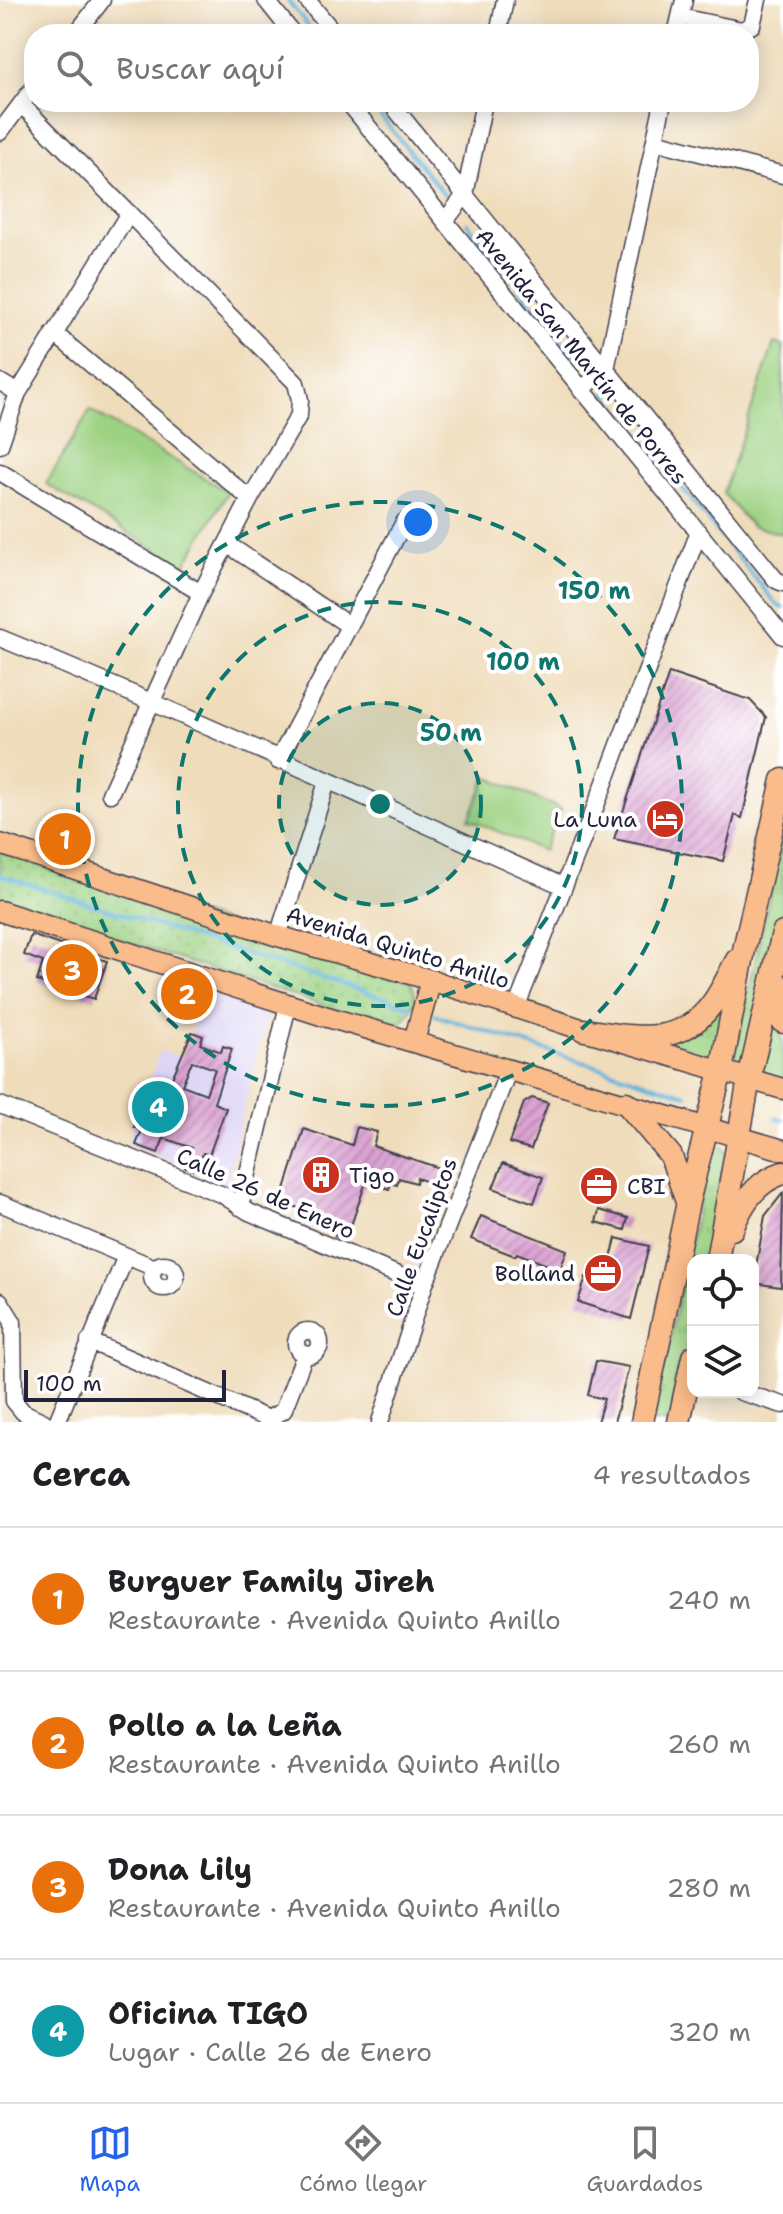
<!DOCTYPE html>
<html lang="es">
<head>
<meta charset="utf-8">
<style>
  body { margin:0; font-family:"Shantell Sans",sans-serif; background:#f6f6f6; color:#202124 }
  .controls { position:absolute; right:24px; bottom:24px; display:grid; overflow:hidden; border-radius:16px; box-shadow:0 4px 20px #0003 }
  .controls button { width:72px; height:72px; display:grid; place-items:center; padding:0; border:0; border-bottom:2px solid #e0e0e0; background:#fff; color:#202124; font:40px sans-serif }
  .scale { position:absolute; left:24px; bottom:20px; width:202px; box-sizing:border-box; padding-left:8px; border:4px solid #22223b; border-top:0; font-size:22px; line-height:28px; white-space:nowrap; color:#22223b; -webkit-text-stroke:6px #fff; paint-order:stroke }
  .you { position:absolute; left:418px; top:522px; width:28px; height:28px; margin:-20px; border:6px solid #fff; border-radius:50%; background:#1a73e8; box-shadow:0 0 0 12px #1a73e833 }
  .badge { display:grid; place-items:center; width:52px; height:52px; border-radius:50%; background:#2563eb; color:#fff; font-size:26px; font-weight:700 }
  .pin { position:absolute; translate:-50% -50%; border:4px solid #fff; box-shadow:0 2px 8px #0006 }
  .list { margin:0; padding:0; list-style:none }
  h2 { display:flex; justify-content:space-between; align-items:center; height:104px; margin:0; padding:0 32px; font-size:34px }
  h2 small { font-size:26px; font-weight:400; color:#757577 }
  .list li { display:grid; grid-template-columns:52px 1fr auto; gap:24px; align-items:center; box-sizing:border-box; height:144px; padding:0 32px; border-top:2px solid #e0e0e0 }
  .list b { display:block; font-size:30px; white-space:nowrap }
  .list p { margin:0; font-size:26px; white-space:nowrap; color:#757577 }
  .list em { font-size:26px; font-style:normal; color:#757577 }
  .icon { flex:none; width:44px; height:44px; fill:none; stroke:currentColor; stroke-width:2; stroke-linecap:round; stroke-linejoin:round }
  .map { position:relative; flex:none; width:783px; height:1422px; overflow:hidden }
  .search { position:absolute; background:#fff; box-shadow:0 4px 20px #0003; left:24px; right:24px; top:24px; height:88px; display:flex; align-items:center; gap:20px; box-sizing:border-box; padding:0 28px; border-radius:32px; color:#757577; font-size:30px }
  .sheet { height:680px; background:#fff }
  nav { display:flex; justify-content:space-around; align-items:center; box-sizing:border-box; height:112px; border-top:2px solid #e0e0e0; background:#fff; font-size:22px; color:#757577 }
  nav a { display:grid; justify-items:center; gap:4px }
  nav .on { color:#2563eb }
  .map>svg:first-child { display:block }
</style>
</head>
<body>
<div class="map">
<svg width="783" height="1422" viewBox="0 0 783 1422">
  <defs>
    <pattern id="grass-tufts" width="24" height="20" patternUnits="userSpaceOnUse" patternTransform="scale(2)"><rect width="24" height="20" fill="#9dd282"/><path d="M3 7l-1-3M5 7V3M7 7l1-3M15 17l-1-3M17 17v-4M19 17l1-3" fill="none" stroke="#87b471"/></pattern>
    <pattern id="park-dots" width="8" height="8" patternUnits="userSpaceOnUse" patternTransform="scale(2)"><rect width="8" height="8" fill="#9dd282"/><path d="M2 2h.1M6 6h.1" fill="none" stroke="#87b471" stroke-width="1.8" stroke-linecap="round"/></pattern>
    <pattern id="building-hatch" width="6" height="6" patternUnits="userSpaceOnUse" patternTransform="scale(2)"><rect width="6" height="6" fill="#da9fd1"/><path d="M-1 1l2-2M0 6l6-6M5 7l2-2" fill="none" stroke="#b081ab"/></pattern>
  </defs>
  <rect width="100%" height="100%" fill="#fff"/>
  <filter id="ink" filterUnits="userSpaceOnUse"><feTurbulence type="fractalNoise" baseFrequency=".0125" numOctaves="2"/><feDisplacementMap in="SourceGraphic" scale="16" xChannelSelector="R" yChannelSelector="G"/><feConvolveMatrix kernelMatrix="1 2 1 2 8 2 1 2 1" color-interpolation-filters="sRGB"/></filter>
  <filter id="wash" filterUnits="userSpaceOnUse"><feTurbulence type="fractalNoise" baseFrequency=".006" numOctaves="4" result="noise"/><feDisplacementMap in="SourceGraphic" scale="32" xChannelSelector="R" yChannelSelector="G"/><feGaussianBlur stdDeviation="1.8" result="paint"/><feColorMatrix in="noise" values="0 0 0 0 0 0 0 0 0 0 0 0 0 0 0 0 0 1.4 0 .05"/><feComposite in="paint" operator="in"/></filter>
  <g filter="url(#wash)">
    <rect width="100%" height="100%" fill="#efdcba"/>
    <path fill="#ddd5f6" d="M205,993L267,1012L226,1185L127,1143L160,1051L182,1058Z"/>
    <path fill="url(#grass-tufts)" stroke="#607a5e" stroke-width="2" d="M783,832V913L743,1073L732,1070Z
      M731,986L714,1064L654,1041Z
      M776,1011L783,1042V1083L761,1077Z
      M716,1145L723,1146L727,1154L705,1260H693V1316L671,1422H652L710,1150Z"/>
    <path fill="url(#park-dots)" stroke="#607a5e" stroke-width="2" d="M0,850L410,981C422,1001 410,1017 393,1028L0,901Z"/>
    <path fill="#9dd282" stroke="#607a5e" stroke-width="2" d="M774,343L783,346V534L751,526L723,493Z
      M90,410L228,492L184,566L46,484Z
      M487,777L561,809L543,851L469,819Z"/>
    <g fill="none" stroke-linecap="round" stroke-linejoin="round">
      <path stroke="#61b4dc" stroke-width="4" d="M287,0L315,34
        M369,102L444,194
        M467,223L576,358
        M605,393L777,605L783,608
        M0,875L412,1007
        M435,1015L686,1095
        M775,1118L783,1120"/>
    </g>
    <g id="blocks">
      <path fill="url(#building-hatch)" fill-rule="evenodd" d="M669,673L750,700L766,717L742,818L735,815L723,861L614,839Z
        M31,935L107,961L94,999L37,981L43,962L24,955Z
        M192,1032L203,1036L200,1044L221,1052L223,1046L232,1049L214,1103L226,1108L209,1155L203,1153L197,1171L185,1167L192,1148L164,1138L158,1153L136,1145L142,1130L134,1127L153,1077L170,1083ZM192,1061L215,1069L206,1094L182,1085Z
        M532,1098L548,1103L531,1149L509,1143L524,1103Z
        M357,1127L377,1132L373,1146L445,1170L440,1186L417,1178L416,1183L399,1178L397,1185L391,1183L389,1189L366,1182L346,1240L335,1236L340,1222L281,1202L304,1129L352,1145Z
        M503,1163L543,1177L534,1203L493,1188Z
        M783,1193L781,1287L753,1283L765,1216Z
        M599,1210L628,1218L625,1230L596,1222Z
        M481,1216L567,1250L560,1270L517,1253L515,1256L471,1239Z
        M616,1238L649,1246L631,1319L578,1302L586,1277L605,1283Z
        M596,1361L629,1367L614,1422H597L604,1399L588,1395Z"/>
    </g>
  </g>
  <g filter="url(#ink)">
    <use href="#blocks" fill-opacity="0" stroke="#413e4e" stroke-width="2"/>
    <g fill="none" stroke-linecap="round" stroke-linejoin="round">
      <defs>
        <path id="minor" d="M266,0L293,34
          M307,0L335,34
          M680,17L742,30L752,25L758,0
          M76,34L102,0
          M498,34L505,0
          M676,34L684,0
          M348,102L783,636
          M390,102L776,580L783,583
          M21,104L296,383L300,400L299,415L250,499L201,593L110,794
          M0,132L34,87
          M655,141L783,175
          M445,221L465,195L484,102
          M54,333L250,499
          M0,382L18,393
          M581,390L606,369L663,102
          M0,445L18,393L129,213
          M0,472L201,593
          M227,544L348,625
          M0,638C190,716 376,803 563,886
          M278,761L404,522
          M278,936L327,782
          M516,1008L602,790L698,534
          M0,1105L223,1195L249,1212L424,1286
          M0,1203L155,1268
          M240,1207L288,1005
          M152 1276a12 12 0 1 1 24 0a12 12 0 1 1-24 0Z
          M0,1301L13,1322L14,1401L23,1412L44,1422
          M296 1343a12 12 0 1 1 24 0a12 12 0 1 1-24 0Z
          M89,1341L268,1419L283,1411L305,1354
          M741,1392L783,1405
          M57,1422L126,1256
          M380,1422L424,1286L509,1069"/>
        <path id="major" d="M0,844L278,936L431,980L584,1030L783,1089
          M0,911L324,1016L783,1150
          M414,1041L431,980"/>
        <path id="highway" d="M777,983L783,1022
          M584,1030C630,1037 680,1049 712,1004C722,991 729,974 737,960
          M626,1103L671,1156L687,1202
          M732,1229C742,1204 755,1182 783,1173
          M717,1260L749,1079L783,933
          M642,1422L688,1202L721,1071L745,945L783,780
          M679,1422L693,1357"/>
      </defs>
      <use href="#minor" stroke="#413e4e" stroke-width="19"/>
      <use href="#major" stroke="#413e4e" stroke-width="23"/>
      <use href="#highway" stroke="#413e4e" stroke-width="25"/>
      <use href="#minor" stroke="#fff" stroke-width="16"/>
      <use href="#major" stroke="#fabc8b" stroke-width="20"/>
      <use href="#highway" stroke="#fabc8b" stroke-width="22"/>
    </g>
  </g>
  <circle cx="380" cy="804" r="101" fill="#0f766e" fill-opacity=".12"/>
  <g fill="none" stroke="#0f766e" stroke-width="4" stroke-dasharray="14 10">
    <circle cx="380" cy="804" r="101"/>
    <circle cx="380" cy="804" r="202"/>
    <circle cx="380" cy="804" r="302"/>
  </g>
  <defs>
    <symbol id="hotel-disc" viewBox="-11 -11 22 22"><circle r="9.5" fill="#c8321e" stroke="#fff"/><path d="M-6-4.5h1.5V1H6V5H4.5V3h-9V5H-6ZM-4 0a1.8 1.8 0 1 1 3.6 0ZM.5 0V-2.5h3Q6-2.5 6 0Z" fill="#fff"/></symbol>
    <symbol id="building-disc" viewBox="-11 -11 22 22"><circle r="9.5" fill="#c8321e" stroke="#fff"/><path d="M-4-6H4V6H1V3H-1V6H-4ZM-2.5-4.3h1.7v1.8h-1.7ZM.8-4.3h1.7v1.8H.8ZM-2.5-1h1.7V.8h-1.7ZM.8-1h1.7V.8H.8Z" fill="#fff"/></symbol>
    <symbol id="office-disc" viewBox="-11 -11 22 22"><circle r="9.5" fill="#c8321e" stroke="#fff"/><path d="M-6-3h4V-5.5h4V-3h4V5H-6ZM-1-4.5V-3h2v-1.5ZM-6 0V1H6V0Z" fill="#fff"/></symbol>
  </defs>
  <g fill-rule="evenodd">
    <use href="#hotel-disc" x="643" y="797" width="44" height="44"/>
    <use href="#building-disc" x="299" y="1153" width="44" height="44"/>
    <use href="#office-disc" x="577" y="1164" width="44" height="44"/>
    <use href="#office-disc" x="581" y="1251" width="44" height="44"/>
  </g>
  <g text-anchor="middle" stroke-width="8" stroke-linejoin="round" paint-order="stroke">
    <g font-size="22" fill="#22223b" stroke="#fff">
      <text transform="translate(582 356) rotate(51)" y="8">Avenida San Martín de Porres</text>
      <text transform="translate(398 947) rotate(17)" y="8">Avenida Quinto Anillo</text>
      <text transform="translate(266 1193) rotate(24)" y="8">Calle 26 de Enero</text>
      <text transform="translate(421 1237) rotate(-70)" y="8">Calle Eucaliptos</text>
    </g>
    <g font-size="22" fill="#22223b" stroke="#fff" text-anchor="end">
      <text x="637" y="827">La Luna</text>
      <text x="349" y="1183" text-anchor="start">Tigo</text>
      <text x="627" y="1194" text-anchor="start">CBI</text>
      <text x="575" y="1281">Bolland</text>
    </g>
  </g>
  <circle cx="380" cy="804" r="12" fill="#0f766e" stroke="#fff" stroke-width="4"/>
  <g font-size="24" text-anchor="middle" font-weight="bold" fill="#0f766e" stroke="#fff" stroke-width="8" stroke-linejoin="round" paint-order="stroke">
    <text x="594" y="599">150 m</text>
    <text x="523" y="670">100 m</text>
    <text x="451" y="741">50 m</text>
  </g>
</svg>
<div class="controls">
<button><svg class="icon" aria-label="locate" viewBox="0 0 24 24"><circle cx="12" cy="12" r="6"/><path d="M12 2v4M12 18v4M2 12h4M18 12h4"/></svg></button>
<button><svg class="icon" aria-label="layers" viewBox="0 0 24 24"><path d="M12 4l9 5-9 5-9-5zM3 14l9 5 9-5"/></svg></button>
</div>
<div class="scale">100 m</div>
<div class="you"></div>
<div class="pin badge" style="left:65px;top:839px;background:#e8710a">1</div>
<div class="pin badge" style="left:187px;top:994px;background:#e8710a">2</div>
<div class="pin badge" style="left:72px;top:970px;background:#e8710a">3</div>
<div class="pin badge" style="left:158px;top:1107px;background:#0f9aa8">4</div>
<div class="search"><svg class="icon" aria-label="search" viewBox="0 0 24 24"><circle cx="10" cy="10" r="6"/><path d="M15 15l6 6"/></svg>Buscar aquí</div>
</div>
<section class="sheet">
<h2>Cerca<small>4 resultados</small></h2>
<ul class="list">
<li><span class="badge" style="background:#e8710a">1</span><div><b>Burguer Family Jireh</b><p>Restaurante · Avenida Quinto Anillo</p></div><em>240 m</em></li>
<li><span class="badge" style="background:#e8710a">2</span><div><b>Pollo a la Leña</b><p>Restaurante · Avenida Quinto Anillo</p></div><em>260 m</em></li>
<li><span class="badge" style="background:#e8710a">3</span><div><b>Dona Lily</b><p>Restaurante · Avenida Quinto Anillo</p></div><em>280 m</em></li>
<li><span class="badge" style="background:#0f9aa8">4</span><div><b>Oficina TIGO</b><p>Lugar · Calle 26 de Enero</p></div><em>320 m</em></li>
</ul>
</section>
<nav>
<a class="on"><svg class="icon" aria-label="map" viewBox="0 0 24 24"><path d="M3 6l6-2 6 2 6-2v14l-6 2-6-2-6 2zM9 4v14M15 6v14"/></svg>Mapa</a>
<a><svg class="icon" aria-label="directions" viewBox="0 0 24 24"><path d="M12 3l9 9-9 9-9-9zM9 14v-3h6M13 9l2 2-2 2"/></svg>Cómo llegar</a>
<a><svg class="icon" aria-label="saved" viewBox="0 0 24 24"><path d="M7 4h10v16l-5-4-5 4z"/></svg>Guardados</a>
</nav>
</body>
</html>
